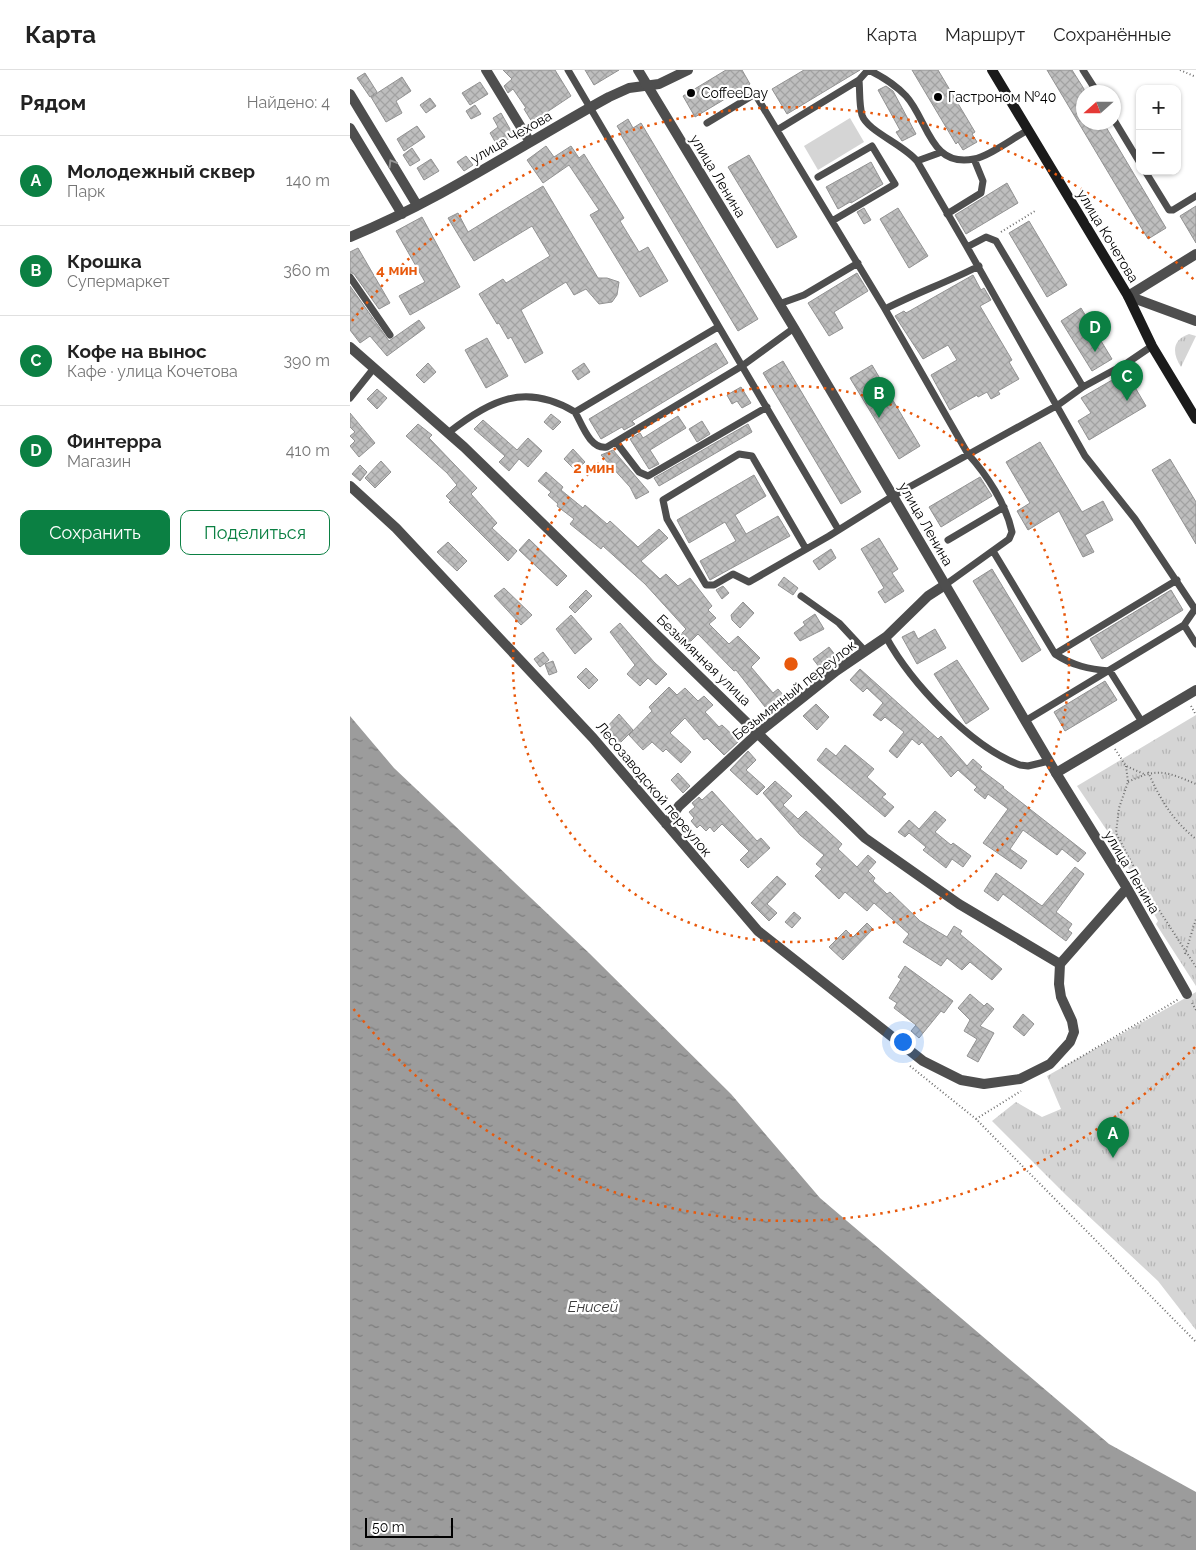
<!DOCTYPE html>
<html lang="ru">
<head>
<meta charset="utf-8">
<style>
  body { margin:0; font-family:Raleway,sans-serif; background:#f6f6f6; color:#222 }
  .controls { position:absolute; right:15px; top:15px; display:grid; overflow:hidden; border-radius:10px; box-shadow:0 1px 4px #0004 }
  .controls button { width:45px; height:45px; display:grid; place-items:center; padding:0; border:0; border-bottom:1px solid #e0e0e0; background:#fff; color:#222; font:25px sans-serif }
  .compass { position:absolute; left:726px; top:15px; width:45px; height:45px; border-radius:50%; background:#fff; box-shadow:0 1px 4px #0004; rotate:249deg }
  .scale { position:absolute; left:15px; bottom:12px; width:88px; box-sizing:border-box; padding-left:5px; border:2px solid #000; border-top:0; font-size:14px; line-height:18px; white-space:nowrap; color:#000; -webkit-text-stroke:4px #fff; paint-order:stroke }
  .you { position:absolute; left:552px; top:971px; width:18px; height:18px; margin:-12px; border:4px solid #fff; border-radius:50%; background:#1a73e8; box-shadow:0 0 0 8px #1a73e833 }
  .badge { display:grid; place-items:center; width:32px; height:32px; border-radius:50%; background:#0b8043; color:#fff; font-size:16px; font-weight:700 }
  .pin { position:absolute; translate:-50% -41px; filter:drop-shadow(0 1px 2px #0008) }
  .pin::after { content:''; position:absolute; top:26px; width:18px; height:15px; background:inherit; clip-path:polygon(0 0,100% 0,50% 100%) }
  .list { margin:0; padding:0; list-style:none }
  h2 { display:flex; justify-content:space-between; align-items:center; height:65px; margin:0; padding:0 20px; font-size:21px }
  h2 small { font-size:16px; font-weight:400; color:#767676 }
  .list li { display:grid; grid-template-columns:32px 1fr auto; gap:15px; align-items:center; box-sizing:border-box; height:90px; padding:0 20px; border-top:1px solid #e0e0e0 }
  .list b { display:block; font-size:19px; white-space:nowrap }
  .list p { margin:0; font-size:16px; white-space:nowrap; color:#767676 }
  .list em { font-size:16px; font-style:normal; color:#767676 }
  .actions { display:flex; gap:10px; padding:15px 20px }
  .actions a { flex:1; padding:11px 0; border:1px solid #0b8043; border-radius:10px; text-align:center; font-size:18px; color:#0b8043 }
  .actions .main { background:#0b8043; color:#fff }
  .map { position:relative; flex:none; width:846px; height:1480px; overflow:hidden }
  header { display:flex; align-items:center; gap:30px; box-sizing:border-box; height:70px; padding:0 25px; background:#fff; border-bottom:1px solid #e0e0e0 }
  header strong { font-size:24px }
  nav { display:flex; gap:28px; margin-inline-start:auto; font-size:18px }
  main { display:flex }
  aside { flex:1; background:#fff }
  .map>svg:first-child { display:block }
</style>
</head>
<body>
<header>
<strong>Карта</strong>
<nav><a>Карта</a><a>Маршрут</a><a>Сохранённые</a></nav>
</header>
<main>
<aside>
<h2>Рядом<small>Найдено: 4</small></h2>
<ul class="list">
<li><span class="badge">A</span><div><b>Молодежный сквер</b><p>Парк</p></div><em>140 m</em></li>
<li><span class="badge">B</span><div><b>Крошка</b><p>Супермаркет</p></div><em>360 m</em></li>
<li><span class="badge">C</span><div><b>Кофе на вынос</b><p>Кафе · улица Кочетова</p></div><em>390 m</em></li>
<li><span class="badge">D</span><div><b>Финтерра</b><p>Магазин</p></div><em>410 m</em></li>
</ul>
<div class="actions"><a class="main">Сохранить</a><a>Поделиться</a></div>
</aside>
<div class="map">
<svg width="846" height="1480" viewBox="0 0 846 1480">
  <defs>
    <pattern id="grass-tufts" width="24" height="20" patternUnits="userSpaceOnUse" patternTransform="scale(1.25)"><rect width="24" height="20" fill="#d5d5d5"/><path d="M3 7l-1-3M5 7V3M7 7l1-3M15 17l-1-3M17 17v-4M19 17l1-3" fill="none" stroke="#b5b5b5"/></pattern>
    <pattern id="water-ripples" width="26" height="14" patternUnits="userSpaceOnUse" patternTransform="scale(1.25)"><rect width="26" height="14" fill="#9c9c9c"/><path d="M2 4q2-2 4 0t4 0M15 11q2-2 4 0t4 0" fill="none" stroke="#7d7d7d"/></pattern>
    <pattern id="building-cross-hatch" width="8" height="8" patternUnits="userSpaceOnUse" patternTransform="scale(1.25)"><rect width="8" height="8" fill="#bebebe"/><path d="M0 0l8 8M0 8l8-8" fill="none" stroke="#a2a2a2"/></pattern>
  </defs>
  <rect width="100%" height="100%" fill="#fff"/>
  <path fill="url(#grass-tufts)" d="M839,264L846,266L831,297C822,283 822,270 839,264Z
    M846,645V916L806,854L808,851L760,765L727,716Z
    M846,922V1260L808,1211L716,1125L642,1051L666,1032L692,1047L711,1039L697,1006Z"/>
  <path fill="#d5d5d5" d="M500,48L514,72L468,100L454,76Z"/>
  <path fill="url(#water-ripples)" d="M0,646L44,698L239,883L381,1024L470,1128L759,1374L846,1422V1480H0Z"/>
  <path fill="url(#building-cross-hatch)" stroke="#929292" d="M153,0H205L221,26L182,52L174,39L176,38L163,19L158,23L154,16L162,9Z
    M235,0H269L244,15Z
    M376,0H392L400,14L345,47L333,26Z
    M454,0H510L437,44L422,19Z
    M562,0H588L625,62L622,64L627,72L613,80L608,72L606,74Z
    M697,0H722L734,19V52H753L816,158L798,169Z
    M15,3L27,22L20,27L7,8Z
    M52,7L61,21L46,31L52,43L36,52L21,27Z
    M130,12L138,24L120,35L112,23Z
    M536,16L543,21L566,64L552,71L546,62L550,60L528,20Z
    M80,28L86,36L76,43L70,35Z
    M125,35L131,44L121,49L116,41Z
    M151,43L164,66L147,75L140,63L148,57L143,48Z
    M278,49L283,58L291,53L408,249L388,261L271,65L272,64L267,56Z
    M67,56L75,67L54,81L47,69Z
    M196,76L204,87L221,76L229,88L234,84L274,148L270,151L289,182L298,177L318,211L290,227L240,145L249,140L219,95L193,113L177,90Z
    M62,78L70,90L60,96L53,85Z
    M399,85L447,167L427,178L378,97Z
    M116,86L123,95L114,101L107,92Z
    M81,89L89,101L74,110L67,98Z
    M521,92L533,114L501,133L500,132L488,139L476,117Z
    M657,113L668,133L616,164L605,145Z
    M193,116L248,208H257L269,212L267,225L262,232L249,234L236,219L224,225L216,212L171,240L193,283L175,293L161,267L158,269L149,253L147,254L129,224L153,209L156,213L200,186L182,156L124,191L98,148L108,143L118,162Z
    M846,136V173L830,146Z
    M514,138L521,150L514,154L507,142Z
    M548,138L578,186L559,198L530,149Z
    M72,147L110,217L60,245L49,226L75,212L46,161Z
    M679,151L717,215L697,227L659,163Z
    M8,178L40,233L29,239L4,204L0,202V182Z
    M507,203L518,221L484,242L493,258L479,266L458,233Z
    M623,205L631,220L634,218L641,230L630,236L662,290L659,292L669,309L648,321L650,324L641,329L637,322L628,327L627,325L600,340L581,305L607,290L598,275L573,289L545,246L554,241L556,243Z
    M0,216L39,271L69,250L75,258L37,286L20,266L10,273L0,260Z
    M731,238L762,289L742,301L711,251Z
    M137,268L158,306L136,318L115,280Z
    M366,273L378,293L282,351L285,354L274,360L272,357L251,369L239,349Z
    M433,291L511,422L491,434L413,303Z
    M78,293L86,302L74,313L66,305Z
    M234,293L240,302L228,310L222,301Z
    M522,295L570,376L549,389L500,308Z
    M776,302L796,336L739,370L728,351L741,343L731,328Z
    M391,317L401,333L392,338L387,331L382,334L377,325Z
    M27,319L37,328L27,339L17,329Z
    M0,343L25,373L9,387L0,376L5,371L0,366L5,362L0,357Z
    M201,344L211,352L203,360L194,352Z
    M328,346L336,358L300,380L309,394L299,399L280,369L290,363L293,368Z
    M133,350L167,380L178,368L192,381L178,397L169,389L159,401L149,392L155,386L124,359Z
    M352,351L360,364L347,372L339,359Z
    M68,354L82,365L79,368L127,418L121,424L147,453L142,458L167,481L158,491L99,432L101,431L96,426L107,415L97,403L56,366Z
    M398,354L402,362L309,416L304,408Z
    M690,372L732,442L753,431L763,450L735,465L744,482L733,487L709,441L678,460L667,441L680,433L656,392Z
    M223,379L235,392L226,401L214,389Z
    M263,380L299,422L286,429L280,417L251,385Z
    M820,389L846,432V474L802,400Z
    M31,391L41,402L25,418L15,408Z
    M10,395L17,402L10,411L2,404Z
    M196,402L213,417L211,420L233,438L235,435L257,454L260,451L288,477L309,459L318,468L291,491L310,509L316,504L328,516L340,508L362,536L358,540L366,548L359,554L379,574L388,566L410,588L401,597L423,623L428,619L435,627L419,642L386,600L384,601L348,564L339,573L331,564L336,559L295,514L253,476L251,479L220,454L224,449L207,436L208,434L198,425L201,422L188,411Z
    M404,405L416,426L385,445L396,464L428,446L440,466L360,510L350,491L386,471L375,452L339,473L327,450Z
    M630,407L642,426L591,457L579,437Z
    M529,468L548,499L542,503L554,521L535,533L528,522L534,518L511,479Z
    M179,469L217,506L207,516L169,480Z
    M98,472L117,491L107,501L87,482Z
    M481,479L486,488L469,500L463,491Z
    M642,499L691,580L672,592L623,511Z
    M434,507L448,518L443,525L428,515Z
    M373,516L379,523L372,529L366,520Z
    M154,518L182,545L171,555L144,526Z
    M236,520L242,526L225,543L219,537Z
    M821,520L833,540L752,589L740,569Z
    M393,532L404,543L390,558L382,550L381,545Z
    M465,544L474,559L450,571L444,563L455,555L453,552Z
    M221,545L242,569L225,584L206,559Z
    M270,553L304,592L317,604L306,615L298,608L290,616L277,604L285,595L260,562Z
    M585,559L596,578L567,594L552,567L564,561L568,569Z
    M479,577L489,590L473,602L463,589Z
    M193,582L199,590L190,597L184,589Z
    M607,590L639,639L616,654L584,604Z
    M203,591L207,602L199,605L195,594Z
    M236,598L248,610L239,619L227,607Z
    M510,599L588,669L591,666L617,696L623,689L632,697L630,699L654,717L653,718L736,783L728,792L712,779L707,785L673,760L660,779L677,791L671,799L633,773L658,739L638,724L635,729L624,720L627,717L608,700L601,707L572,672L569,675L562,669L547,688L539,681L554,662L535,647L531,651L523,645L533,633L517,618L513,622L500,610Z
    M755,611L767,630L715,661L704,642Z
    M319,617L327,625L335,618L348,631L354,626L363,635L355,642L369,657L372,655L389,671L374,685L357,668L354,670L335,648L320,663L341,682L331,693L316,679L313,682L302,672L293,680L279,665L302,641L299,637Z
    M466,634L479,647L467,660L453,646Z
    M269,644L283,660L269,674L255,659Z
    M495,675L524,699L517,707L536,724L532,727L544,737L535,747L467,690L476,678L486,686Z
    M398,681L406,690L396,700L415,717L407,725L380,700Z
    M328,703L340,716L333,723L321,710Z
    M425,711L442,726L433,735L448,749L456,741L492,774L488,779L507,797L518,785L526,792L518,801L525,808L523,811L537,824L540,822L570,851L597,867L604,856L612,861L610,864L652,899L642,910L620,892L612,900L597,888L591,896L553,872L559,864L524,833L517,841L495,822L489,829L465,806L472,799L466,794L474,785L450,765L413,723Z
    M362,721L407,771L411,768L420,778L398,798L390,790L399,781L372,754L364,762L360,757L356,761L350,755L347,758L341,751L344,748L339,742L345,737L342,733L349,727L352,730Z
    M585,741L596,750L585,762L601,775L603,773L621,786L613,797L602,789L596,798L573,780L576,777L559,763L555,767L548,762L559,750L569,759Z
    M725,797L734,804L706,842L722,854L718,860L722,863L716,871L653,824L648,831L634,821L646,803L692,836Z
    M427,806L436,814L417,834L427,843L419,851L401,833Z
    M444,842L451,848L442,858L435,852Z
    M517,853L523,859L493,890L479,877L496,860L503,867Z
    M555,896L603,931L594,943L591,941L569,968L561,961L566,955L544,938L547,933L539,928L551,909L548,907Z
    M620,924L634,936L637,933L644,939L630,956L644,963L628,992L617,986L627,969L614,961L620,950L608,938Z
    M673,944L684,954L674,966L663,957Z"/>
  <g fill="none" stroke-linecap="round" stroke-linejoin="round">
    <path stroke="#707070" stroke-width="2" stroke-dasharray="1 2.5" stroke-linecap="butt" d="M830,0L846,7
      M651,162L685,141
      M841,636L846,645
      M765,679L776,696L794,704
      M776,696L778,712L769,738L766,763L796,820L846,897
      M798,702C810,729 823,751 846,769
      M778,712C808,697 817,702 846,714
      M835,884L846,849
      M842,933L846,940
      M560,996L626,1049L846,1272
      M712,998L829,929
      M626,1049L671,1021"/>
    <path stroke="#4e4e4e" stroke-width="7" d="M218,0L392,296L257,377C240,380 232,354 225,342
      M518,0L509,10C510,21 509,34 512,45C517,61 553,74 567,91L617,177L636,167L646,171L733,317L777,293L802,276
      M519,0C533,7 545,14 556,26C578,50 580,98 624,89C640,86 663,68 678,60
      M733,0L747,22
      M764,50L790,93
      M357,53L405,24L535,239L618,384C637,405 656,434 662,462L659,469L595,515
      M427,60L509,10
      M567,91L589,83
      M795,101L819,140H823L846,126
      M468,107L522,76L545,114L482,151
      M597,144L631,123L633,111L624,89
      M617,177L735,386L785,449L845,539L834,555
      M0,207L40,265
      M429,234L454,225L508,193
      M535,239C566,223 598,212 629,196
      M444,258L392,296L488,459
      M0,328L24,298
      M98,363C140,330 175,312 225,342L368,257
      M266,372L289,402L298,406L417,337
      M598,470L654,437
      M456,479L402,386L389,384L313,430L317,449L356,515H364L383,504L399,512L479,466L543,426L708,335L733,317
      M643,481L705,584C723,596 739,599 760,601L792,652
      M451,526L489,553L515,581
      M536,567C561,613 621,677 670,695L678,696L699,691
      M705,584L827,510
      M675,651L834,555L846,574"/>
    <path stroke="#4e4e4e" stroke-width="10" d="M136,0L180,72
      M0,24L67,135
      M0,58L52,144
      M0,167C91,130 173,74 259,27L279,18L309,14L338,0
      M0,277L114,377L515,768L609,834L710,894
      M0,416L46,458L243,668L408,861L573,991L611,1010L634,1014L670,1009L700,994L720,972L724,962L722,951L711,927L709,914L710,894L777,818
      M706,703L777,818L837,924
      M316,754L329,736L408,663L486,601L536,567L578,526L595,515"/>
    <path stroke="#4e4e4e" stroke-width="10" d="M288,0L444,258L706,703L846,620
      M778,226L846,184
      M778,226L846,251"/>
    <path stroke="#1b1b1b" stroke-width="10" d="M642,0L778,226L802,276L846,349"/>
  </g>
  <defs><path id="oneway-chevron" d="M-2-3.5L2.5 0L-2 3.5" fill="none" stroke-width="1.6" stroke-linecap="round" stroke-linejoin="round" transform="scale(1.25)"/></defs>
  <use stroke="#959595" href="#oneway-chevron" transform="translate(42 93) rotate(-121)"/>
  <g fill="none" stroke="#e8590c" stroke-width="2.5" stroke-dasharray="2.5 5">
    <circle cx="441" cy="594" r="278"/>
    <path d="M845 977A557 557 0 0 1 2 937M2 251A557 557 0 0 1 845 211"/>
  </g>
  <g fill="#000" stroke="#fff" stroke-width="2">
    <circle cx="341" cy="23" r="5"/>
    <circle cx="588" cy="27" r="5"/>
  </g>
  <g text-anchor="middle" stroke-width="4.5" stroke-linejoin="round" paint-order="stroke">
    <g font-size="14" fill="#000" stroke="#fff" text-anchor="start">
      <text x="351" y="28">CoffeeDay</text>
      <text x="598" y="32">Гастроном №40</text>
    </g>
    <g font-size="14" fill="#000" stroke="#fff">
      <text transform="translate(161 67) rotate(-30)" y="5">улица Чехова</text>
      <text transform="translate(368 106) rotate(59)" y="5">улица Ленина</text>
      <text transform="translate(758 166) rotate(59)" y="5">улица Кочетова</text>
      <text transform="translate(576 454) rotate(60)" y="5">улица Ленина</text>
      <text transform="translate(354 590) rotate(44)" y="5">Безымянная улица</text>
      <text transform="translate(444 620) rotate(-38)" y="5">Безымянный переулок</text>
      <text transform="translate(304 719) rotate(50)" y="5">Лесозаводской переулок</text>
      <text transform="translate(782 802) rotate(59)" y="5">улица Ленина</text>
    </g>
    <g font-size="15" font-style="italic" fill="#3d3d3d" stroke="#fff">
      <text x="243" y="1242">Енисей</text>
    </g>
  </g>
  <circle cx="441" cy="594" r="8" fill="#e8590c" stroke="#fff" stroke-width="2.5"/>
  <g font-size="15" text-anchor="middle" font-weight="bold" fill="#e8590c" stroke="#fff" stroke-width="4.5" stroke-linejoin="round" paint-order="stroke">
    <text x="47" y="205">4 мин</text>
    <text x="244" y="403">2 мин</text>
  </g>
</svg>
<div class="controls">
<button>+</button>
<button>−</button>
</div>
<svg class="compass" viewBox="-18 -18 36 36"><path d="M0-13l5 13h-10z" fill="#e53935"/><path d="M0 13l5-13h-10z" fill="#767676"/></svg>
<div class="scale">50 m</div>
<div class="you"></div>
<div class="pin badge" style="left:763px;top:1088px">A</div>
<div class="pin badge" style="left:529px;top:348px">B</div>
<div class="pin badge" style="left:777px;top:331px">C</div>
<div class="pin badge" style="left:745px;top:282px">D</div>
</div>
</main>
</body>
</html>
